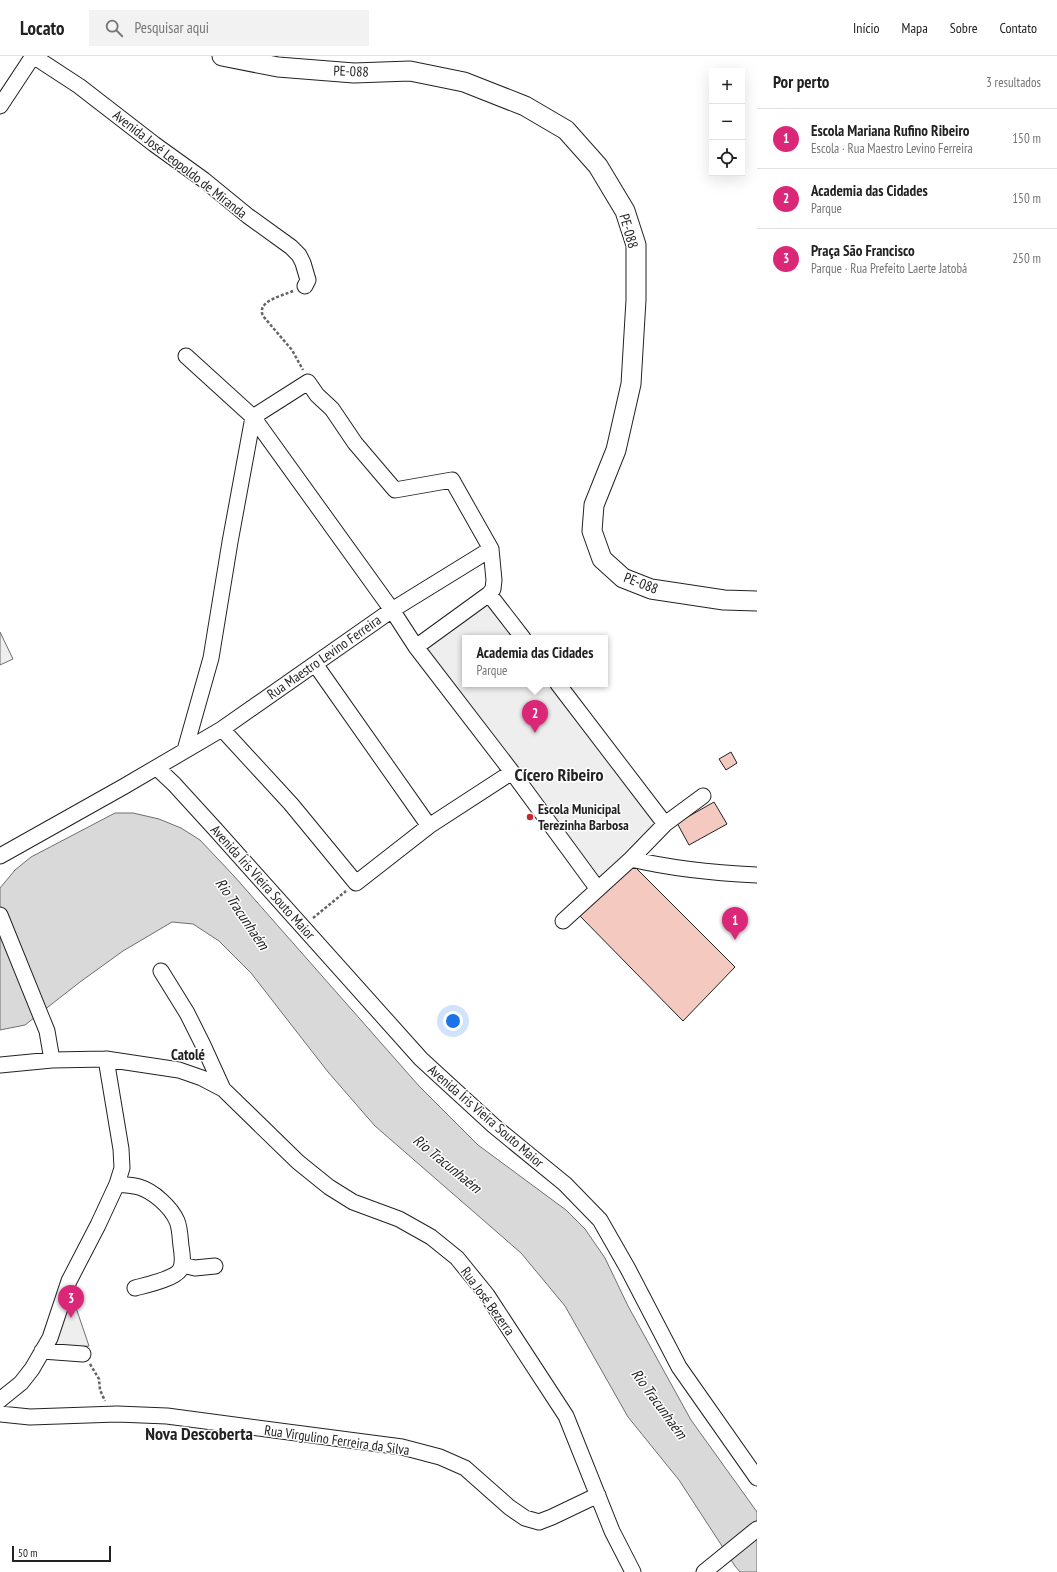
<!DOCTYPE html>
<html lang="pt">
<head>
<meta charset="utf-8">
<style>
  body { margin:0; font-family:"PT Sans Narrow",sans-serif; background:#f2f2f2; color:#222 }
  .controls { position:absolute; right:12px; top:12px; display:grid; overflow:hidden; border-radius:0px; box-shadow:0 4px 16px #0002 }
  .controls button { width:36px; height:36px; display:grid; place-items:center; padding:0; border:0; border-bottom:1px solid #e0e0e0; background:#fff; color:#222; font:20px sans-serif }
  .scale { position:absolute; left:12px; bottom:10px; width:99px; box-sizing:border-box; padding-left:4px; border:2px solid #222; border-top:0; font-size:11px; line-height:14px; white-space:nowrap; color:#222; -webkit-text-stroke:3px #fff; paint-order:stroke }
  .you { position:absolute; left:453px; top:965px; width:14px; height:14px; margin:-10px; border:3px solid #fff; border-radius:50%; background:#1a73e8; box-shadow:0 0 0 6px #1a73e833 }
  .badge { display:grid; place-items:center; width:26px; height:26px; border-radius:50%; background:#db2777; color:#fff; font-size:13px; font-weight:700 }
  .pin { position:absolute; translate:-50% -33px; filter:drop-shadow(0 1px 2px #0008) }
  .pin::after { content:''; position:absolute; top:21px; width:14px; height:12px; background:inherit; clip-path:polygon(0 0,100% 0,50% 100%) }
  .popup { position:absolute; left:462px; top:579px; width:146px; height:52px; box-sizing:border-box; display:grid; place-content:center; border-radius:0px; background:#fff; filter:drop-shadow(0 1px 3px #0005); font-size:13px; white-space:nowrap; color:#767676 }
  .popup b { font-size:15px; color:#222 }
  .popup::after { content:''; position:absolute; left:50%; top:100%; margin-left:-8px; border:8px solid transparent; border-top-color:#fff }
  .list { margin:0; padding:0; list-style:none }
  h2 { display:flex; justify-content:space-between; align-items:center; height:52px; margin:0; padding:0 16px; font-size:17px }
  h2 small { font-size:13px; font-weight:400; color:#767676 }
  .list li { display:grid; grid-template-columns:26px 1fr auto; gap:12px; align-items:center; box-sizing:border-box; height:60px; padding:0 16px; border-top:1px solid #e0e0e0 }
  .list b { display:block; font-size:15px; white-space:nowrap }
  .list p { margin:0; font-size:13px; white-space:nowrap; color:#767676 }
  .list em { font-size:13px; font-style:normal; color:#767676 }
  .icon { flex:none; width:22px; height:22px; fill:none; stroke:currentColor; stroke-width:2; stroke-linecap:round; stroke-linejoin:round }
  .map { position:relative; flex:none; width:757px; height:1516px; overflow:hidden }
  header { display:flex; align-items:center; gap:24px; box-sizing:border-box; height:56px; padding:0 20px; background:#fff; border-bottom:1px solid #e0e0e0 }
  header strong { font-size:19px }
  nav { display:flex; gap:22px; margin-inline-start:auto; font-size:14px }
  .search { width:280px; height:36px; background:#f2f2f2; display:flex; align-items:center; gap:10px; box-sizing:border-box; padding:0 14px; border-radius:0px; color:#767676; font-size:15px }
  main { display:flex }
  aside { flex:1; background:#fff }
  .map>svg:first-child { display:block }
</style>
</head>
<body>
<header>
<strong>Locato</strong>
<div class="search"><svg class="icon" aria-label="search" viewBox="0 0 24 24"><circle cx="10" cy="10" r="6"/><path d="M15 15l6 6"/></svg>Pesquisar aqui</div>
<nav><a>Início</a><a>Mapa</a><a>Sobre</a><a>Contato</a></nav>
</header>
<main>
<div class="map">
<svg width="757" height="1516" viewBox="0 0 757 1516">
  <rect width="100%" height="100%" fill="#fff"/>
  <path fill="#eee" stroke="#6f6f6f" d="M485,546L513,582H465V628H550L657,764L631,803L597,832L416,591Z
    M0,576L13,603L0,609Z
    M70,1234L89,1290L55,1292Z"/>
  <path fill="#d9d9d9" stroke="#6f6f6f" d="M115,757H133L159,763L181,772L200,784L234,820L419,1030L478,1089L566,1154L585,1173L605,1202L628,1250L691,1364L757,1456V1516H740L735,1510L679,1424L628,1361L565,1250L521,1197L375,1070L328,1016L251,917L219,885L193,868L172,866L123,895L80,926L25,969L0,974V832L15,814L31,801Z"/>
  <path fill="#f3c9c0" stroke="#222" d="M731,696L737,707L726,714L719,703Z
    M714,746L727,768L689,789L677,767Z
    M633,809L735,911L683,965L579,859Z"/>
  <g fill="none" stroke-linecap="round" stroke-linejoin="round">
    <defs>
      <path id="minor" d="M33,0L79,30L154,88L204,124L248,160L291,191L299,199L303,207L308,224L305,230
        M0,50L33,0
        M186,300L253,361L392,554L491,493
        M489,538L523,582
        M315,608L429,770
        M558,628L665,768
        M222,673L291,748L356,827L429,770L512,716
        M185,694L211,602L230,486L253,361L308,326L317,339L332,353L355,387L395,434L452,424L491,493L494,524L493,533L489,538L416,591
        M157,712L174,728L216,774L421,1003L494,1070L565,1128L600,1164L628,1213L679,1311L757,1422
        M0,800L123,731L222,673L392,554L416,591L512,716L597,832
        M631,803C673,813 714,817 757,819
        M0,859L47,975L52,1004
        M563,865L631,803L665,768L703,740
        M161,915L187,957L203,989L223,1033
        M0,1009L52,1004L106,1003L179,1014L202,1022L223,1033L298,1106L329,1131L353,1146L399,1163L431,1181L457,1202L487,1239L566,1360L612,1475L633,1516
        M117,1128C124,1129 132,1129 139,1131C153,1135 171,1151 177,1165C180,1172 180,1182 181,1190C182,1197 184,1207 180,1214C174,1223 146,1229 135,1232
        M182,1209L195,1212L215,1210
        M42,1295L83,1298
        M0,1344L21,1327L32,1313L50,1282L69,1225L98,1169L117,1128L122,1112L121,1093L106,1003
        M0,1358L30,1361L117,1358L167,1360L402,1391L440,1401L465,1412L509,1451L525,1462L539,1466L552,1461L598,1439
        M704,1516L757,1473"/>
      <path id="major" d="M222,0L278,11L354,17L410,15L464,26L525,50L566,74L598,110L625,155L636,189V244L631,328L616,394L594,449L592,475L602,503L623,522L651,533L724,544L757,545"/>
    </defs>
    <use href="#minor" stroke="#222" stroke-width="17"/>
    <use href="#major" stroke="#222" stroke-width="21"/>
    <path stroke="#646464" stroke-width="2.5" stroke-dasharray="3 2" stroke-linecap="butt" d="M293,235C282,240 256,245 263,260L292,294L303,314
      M313,862L346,835
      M90,1308L99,1323L100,1334L105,1345"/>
    <use href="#minor" stroke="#fff" stroke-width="15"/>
    <use href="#major" stroke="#fff" stroke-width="19"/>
  </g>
  <circle fill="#c62828" stroke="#fff" stroke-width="1.5" cx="530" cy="761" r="4"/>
  <g text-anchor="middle" stroke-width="3" stroke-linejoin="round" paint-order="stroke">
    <g font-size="14" fill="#222" stroke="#fff">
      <text transform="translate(351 15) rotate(2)" y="5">PE-088</text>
      <text transform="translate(180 108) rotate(38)" y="5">Avenida José Leopoldo de Miranda</text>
      <text transform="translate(629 175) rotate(74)" y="5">PE-088</text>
      <text transform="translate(641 527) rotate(21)" y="5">PE-088</text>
      <text transform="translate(324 601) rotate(-35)" y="5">Rua Maestro Levino Ferreira</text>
      <text transform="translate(263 826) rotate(48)" y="5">Avenida Íris Vieira Souto Maior</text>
      <text transform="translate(486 1060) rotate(41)" y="5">Avenida Íris Vieira Souto Maior</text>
      <text transform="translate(488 1245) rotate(54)" y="5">Rua José Bezerra</text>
      <text transform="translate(337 1384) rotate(8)" y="5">Rua Virgulino Ferreira da Silva</text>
    </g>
    <g font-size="14" font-weight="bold" fill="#222" stroke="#fff" text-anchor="start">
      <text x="538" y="758">Escola Municipal<tspan x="538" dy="16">Terezinha Barbosa</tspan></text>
    </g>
    <g font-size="15" font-style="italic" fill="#222" stroke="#fff">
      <text transform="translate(242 858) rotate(56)" y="5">Rio Tracunhaém</text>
      <text transform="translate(447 1108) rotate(39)" y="5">Rio Tracunhaém</text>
      <text transform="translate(659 1348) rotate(54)" y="5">Rio Tracunhaém</text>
    </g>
    <g font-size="15" font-weight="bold" fill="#222" stroke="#fff">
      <text x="188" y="1004">Catolé</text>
    </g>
    <g font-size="18" font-weight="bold" fill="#222" stroke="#fff">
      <text x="559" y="725">Cícero Ribeiro</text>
      <text x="199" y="1384">Nova Descoberta</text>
    </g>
  </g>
</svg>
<div class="controls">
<button>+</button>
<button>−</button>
<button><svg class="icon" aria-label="locate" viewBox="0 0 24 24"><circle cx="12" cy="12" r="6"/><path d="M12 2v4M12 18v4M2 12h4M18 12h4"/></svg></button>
</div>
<div class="scale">50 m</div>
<div class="you"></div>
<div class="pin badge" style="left:735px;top:884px">1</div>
<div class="pin badge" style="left:535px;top:677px">2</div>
<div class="popup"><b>Academia das Cidades</b>Parque</div>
<div class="pin badge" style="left:71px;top:1262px">3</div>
</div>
<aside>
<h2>Por perto<small>3 resultados</small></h2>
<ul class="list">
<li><span class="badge">1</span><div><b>Escola Mariana Rufino Ribeiro</b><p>Escola · Rua Maestro Levino Ferreira</p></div><em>150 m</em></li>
<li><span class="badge">2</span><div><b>Academia das Cidades</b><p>Parque</p></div><em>150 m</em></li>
<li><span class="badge">3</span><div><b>Praça São Francisco</b><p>Parque · Rua Prefeito Laerte Jatobá</p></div><em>250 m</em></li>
</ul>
</aside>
</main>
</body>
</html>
